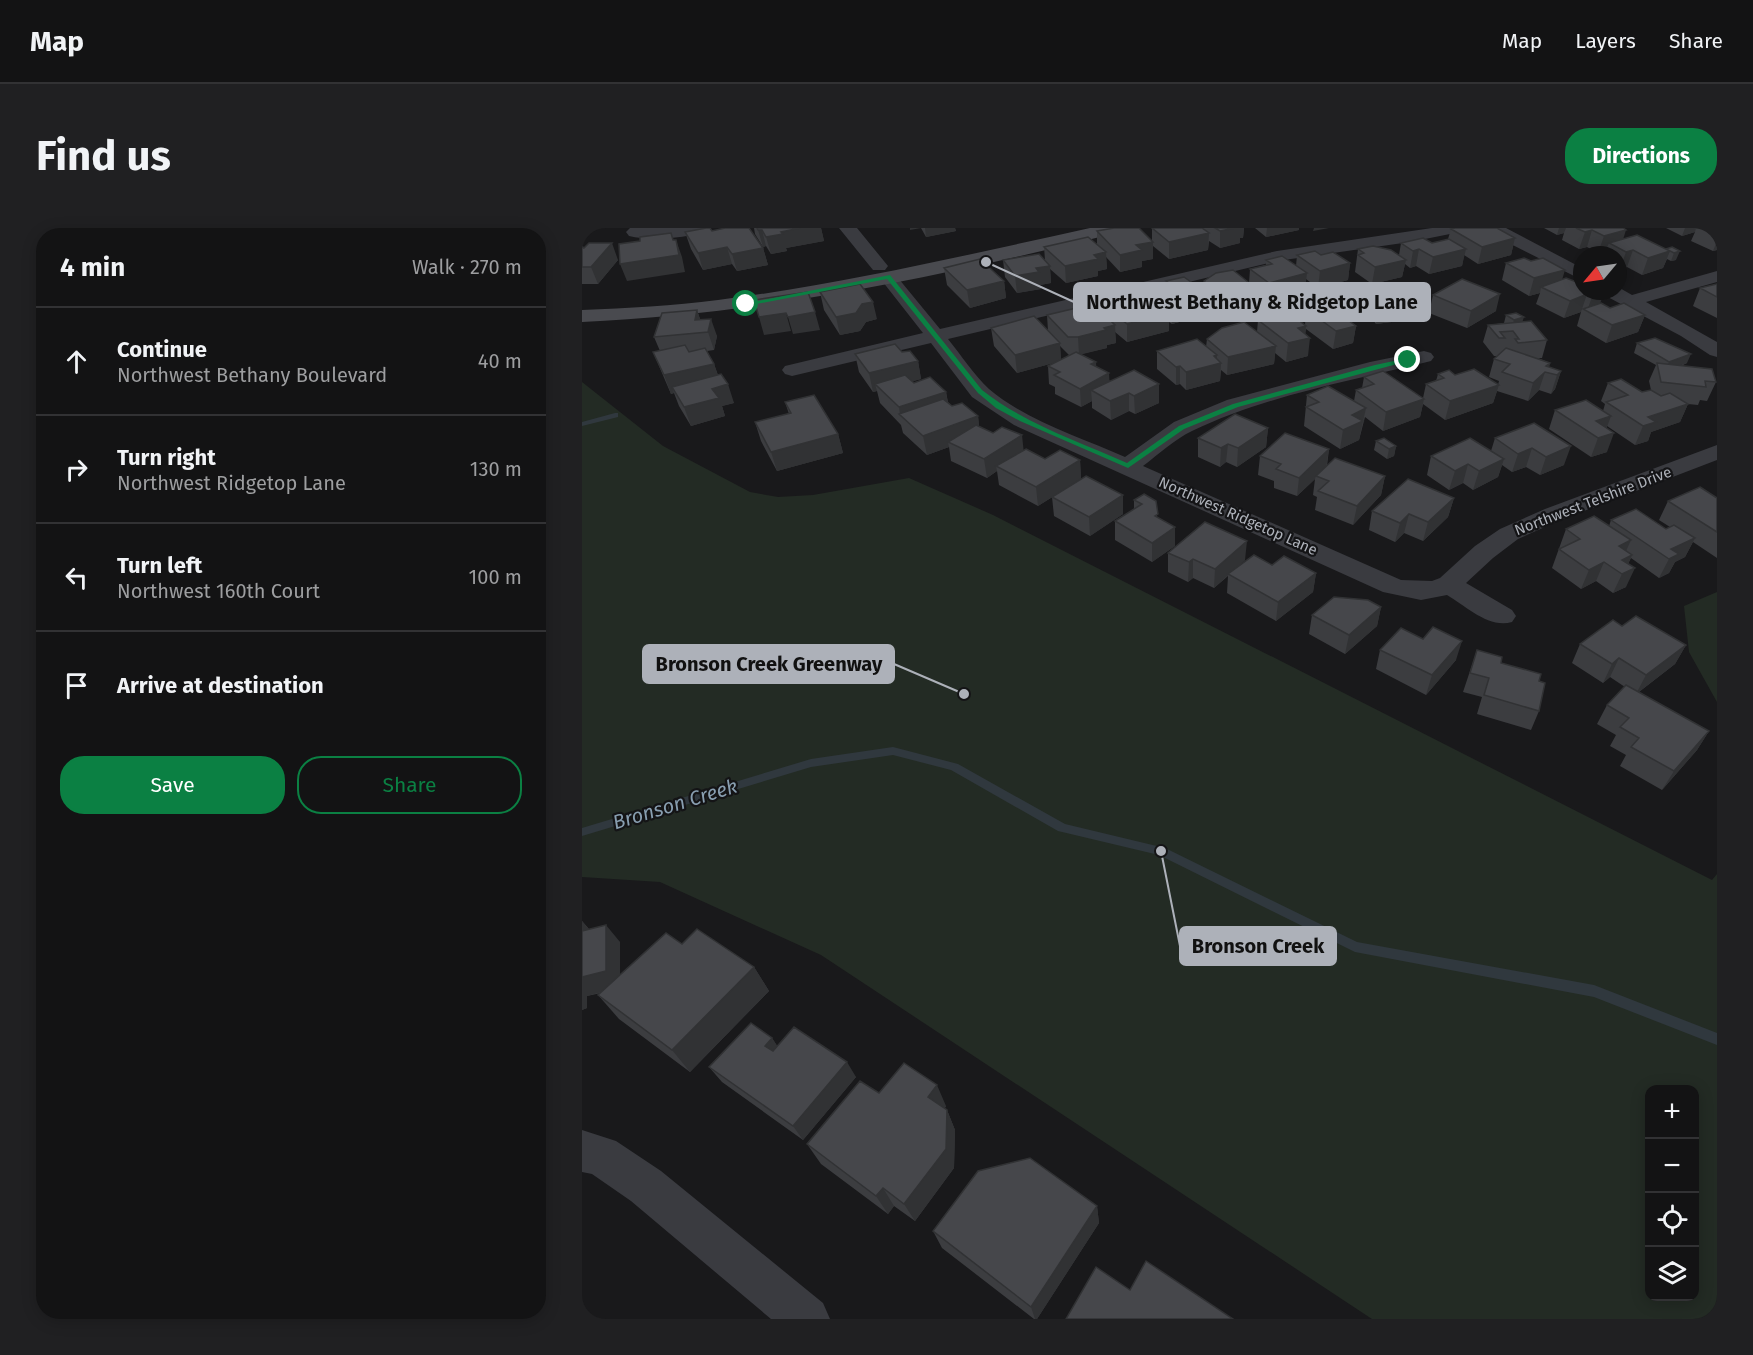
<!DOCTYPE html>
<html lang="en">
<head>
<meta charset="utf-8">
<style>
  body { margin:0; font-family:"Fira Sans",sans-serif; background:#202022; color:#f1f3f6 }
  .controls { position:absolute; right:18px; bottom:18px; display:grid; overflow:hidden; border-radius:12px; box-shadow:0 3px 15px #0003 }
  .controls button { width:54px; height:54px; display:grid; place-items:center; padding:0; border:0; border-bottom:2px solid #323234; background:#131314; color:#f1f3f6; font:30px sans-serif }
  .compass { position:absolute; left:991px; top:18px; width:54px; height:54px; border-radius:50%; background:#131314; box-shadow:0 3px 15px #0003; rotate:241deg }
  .stop { position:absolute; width:18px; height:18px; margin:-14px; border:4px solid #0b8043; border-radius:50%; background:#fff }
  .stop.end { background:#0b8043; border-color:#fff; box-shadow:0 2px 6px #0008 }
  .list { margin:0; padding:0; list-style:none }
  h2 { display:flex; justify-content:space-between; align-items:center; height:78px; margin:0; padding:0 24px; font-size:26px }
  h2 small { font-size:20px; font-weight:400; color:#9d9ea0 }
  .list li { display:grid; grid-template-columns:39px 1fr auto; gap:18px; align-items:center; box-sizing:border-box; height:108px; padding:0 24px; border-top:2px solid #323234 }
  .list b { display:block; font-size:22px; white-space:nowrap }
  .list p { margin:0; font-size:20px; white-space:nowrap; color:#9d9ea0 }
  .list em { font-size:20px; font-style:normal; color:#9d9ea0 }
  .actions { display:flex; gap:12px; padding:18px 24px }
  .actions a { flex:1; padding:14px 0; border:2px solid #0b8043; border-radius:24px; text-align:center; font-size:21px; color:#0b8043 }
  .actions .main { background:#0b8043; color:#fff }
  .icon { flex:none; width:33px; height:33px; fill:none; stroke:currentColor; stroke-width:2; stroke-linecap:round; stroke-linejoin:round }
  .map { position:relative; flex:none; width:1135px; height:1091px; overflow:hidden; border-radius:24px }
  header { display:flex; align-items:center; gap:36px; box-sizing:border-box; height:84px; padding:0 30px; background:#131314; border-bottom:2px solid #323234 }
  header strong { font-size:28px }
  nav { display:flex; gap:33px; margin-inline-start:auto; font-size:21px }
  .intro { display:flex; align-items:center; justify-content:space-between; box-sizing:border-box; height:144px; padding:0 36px }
  h1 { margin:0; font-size:42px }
  .button { padding:15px 27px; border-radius:24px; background:#0b8043; color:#fff; font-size:21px; font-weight:700 }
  main { display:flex; gap:36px; padding:0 36px }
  aside { flex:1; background:#131314; border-radius:24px; box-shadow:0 3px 15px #0003 }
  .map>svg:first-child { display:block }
</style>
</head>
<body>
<header>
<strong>Map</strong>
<nav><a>Map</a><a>Layers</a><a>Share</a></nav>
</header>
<div class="intro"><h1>Find us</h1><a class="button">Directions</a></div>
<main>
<aside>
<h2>4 min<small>Walk · 270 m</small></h2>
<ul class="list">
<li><svg class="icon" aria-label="ahead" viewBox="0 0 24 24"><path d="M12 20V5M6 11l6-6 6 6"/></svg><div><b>Continue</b><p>Northwest Bethany Boulevard</p></div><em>40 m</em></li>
<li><svg class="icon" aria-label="right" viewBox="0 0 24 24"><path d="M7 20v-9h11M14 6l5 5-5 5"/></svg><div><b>Turn right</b><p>Northwest Ridgetop Lane</p></div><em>130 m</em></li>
<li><svg class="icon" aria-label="left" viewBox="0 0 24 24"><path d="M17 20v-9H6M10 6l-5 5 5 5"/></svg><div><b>Turn left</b><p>Northwest 160th Court</p></div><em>100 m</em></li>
<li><svg class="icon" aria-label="arrive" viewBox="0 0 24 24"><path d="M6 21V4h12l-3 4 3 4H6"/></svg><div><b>Arrive at destination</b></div></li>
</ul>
<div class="actions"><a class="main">Save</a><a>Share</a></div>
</aside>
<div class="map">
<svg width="1135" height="1091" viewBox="0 0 1135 1091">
  <rect width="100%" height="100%" fill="#19191b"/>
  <path fill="#232b24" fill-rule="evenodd" d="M0,154L81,218L168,264L196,269L231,267L327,250L411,287L1130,652L1135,646V1091H790L239,727L78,654L0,649ZM1068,862H1112V1068H1068Z
    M1135,364V474L1107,424L1102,378Z"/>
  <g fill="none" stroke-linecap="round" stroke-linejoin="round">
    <path fill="#30383e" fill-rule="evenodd" d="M33,185H36V189L0,198V194Z
      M311,519L376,536L483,596L583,620L775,714L1012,757L1135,805V817L1012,769L773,724L577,627L476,603L369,542L311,527L229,539L0,608V600L229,531Z"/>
    <path fill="#3a3b40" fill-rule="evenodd" d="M48,0H129L126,4C103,9 71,14 47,8L44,4Z
      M257,0H275L306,38L303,42H291Z
      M850,0H881L878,4L828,14L695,33L366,111C379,127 392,147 407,161C445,193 498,209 543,229L592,194L645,172L788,134L842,123L849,125L852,129L849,133C769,153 685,167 610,203C593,211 577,226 561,238L819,352L850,353L858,350L893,318L918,301L963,281L1135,217V232L981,291L936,311L911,330L884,355L930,382L934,388L930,394C907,401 884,378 865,367L839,372L801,364L432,197L390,169L349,115L210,148L203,146L200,142L203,138L341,105L297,49L300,45H312L358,101L695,23Z
      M902,0H924L1000,40V52L905,4Z
      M1135,43V54L1064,74L1135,114V129L1128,127L1099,108L1022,67L1020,63H1036V59L1050,67Z
      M0,902L34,913L79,943L241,1075L248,1091H189L49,973L10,946L0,944Z"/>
    <path fill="#494a4f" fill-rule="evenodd" d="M508,0H541L538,4C362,48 182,86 0,94V82C46,80 91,78 136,72C262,56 385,27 508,0Z"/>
  </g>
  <path fill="#3c3d40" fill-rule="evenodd" d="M172,0H239L242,13L204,20L205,23L189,26L184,18L181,19L173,6Z
    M339,0H373L374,3L344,9Z
    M570,0H662L661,10H658V15L638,20L627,13L626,22L587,31L571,18V31L560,33V39L538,44L524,29L525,41L516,43V48L484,55L468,41L469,55L458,57L459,61L435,65L423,49L421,32H463L462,19L515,17V3L570,12Z
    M673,0H717V2L684,9Z
    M962,0H1041V11L1084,21L1090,19L1094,32L1089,33L1085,31L1081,40L1060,47L1045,39L1038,41L1036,40V27H1023L1024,22L1016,25L1005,19L997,21L980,12L982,5L975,7Z
    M1084,0H1135V22L1131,23L1109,13L1113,4L1100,8Z
    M869,1L933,10L929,27L896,36L882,27L880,38L847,46L834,38L828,40L823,36L820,49L790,56L773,44L776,21L817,27L819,15H850L866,11Z
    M130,3L181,20L186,37L155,43L150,36L121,42L109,21L103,4Z
    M0,16L2,20L36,32L16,56H0Z
    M715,27H739L768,35L766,52L736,60L724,51L723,62L685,72L684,81L650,90L641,81L635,83L633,81V90L618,94L612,90L590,96L587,94V103L545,114L533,104L534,115L525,117V120L499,126L514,139L528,153L577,175L553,186L547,183L529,192L510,180V173L499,179L473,166V159L467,156L466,138L471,135L435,145L412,118L409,100L466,103L465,87H523L522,77L571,72V63L584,60V53L622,64V53L667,55L668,41L684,37V32L714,38ZM478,118L487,127L479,132Z
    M924,35L1018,63V75L1028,80L1063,87L1056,104L1024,115L995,98L999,84L982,90L954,76L958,65L947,68L920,52Z
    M362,40L422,53L424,70L388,80L365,57Z
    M1135,56V90L1111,78L1118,60Z
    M769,59L820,75L817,93L794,96L791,92L779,93L766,77Z
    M238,64L295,91L284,94L278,103L258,107L242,82Z
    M851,67L914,83L885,100L847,85Z
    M724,81L765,91L774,98L771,115L751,121L724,101L723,106L726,128L704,134L693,125L692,136L645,147L639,142L638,153L604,162L598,156L594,157L575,141V123L624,119L625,111L675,104L676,92L723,97Z
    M115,82L118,91L135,108L132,122L125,123L132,136L136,147L152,175L140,178L143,188L109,198L97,178L92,165L89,166L71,124L78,123L72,109Z
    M924,87L940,94L965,112L960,130H956L968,135L967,139L979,143L973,161L969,166L957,162L946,173L915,163L911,175L863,192L841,176L838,189L801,203L783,189L777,212L758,221L722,198L725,167L772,173L774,162L780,160L782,149L841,170L844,156L854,153L856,146L873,147L916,157L917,153L907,149L912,131L916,128H912L901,114L906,97L922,95Z
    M1055,115L1105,135L1099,138L1134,154L1125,173L1118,172L1116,177L1106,176L1098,194L1069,204L1066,213L1053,217L1025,198V224L1009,229L967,201L973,182L1021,183L1023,176L1019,173L1026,155L1060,164L1069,162L1067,153L1074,137L1052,125Z
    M320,124L336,133L339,151L331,153L332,155L364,164L366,174L370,178L396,188L397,198L441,222L463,231L498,232L499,251L456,278L417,257L415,243L405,250L369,233L367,219L345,227L321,205L319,197L298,175L295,163L291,164L277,144L273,126Z
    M203,174L256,206L261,225L195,243L179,213L173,194L207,186Z
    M952,195L982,237L958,247L944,239L930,244L920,237L916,249L891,262L881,255L867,262L845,247L849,228L909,223L913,210Z
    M686,200L684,219L655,239L644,234L638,239L616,229V210Z
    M794,213L814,218L812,228L805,231L792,222Z
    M747,221L745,238L803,248L799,267L771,297L733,282L735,269L731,267L733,251L715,268L692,260V253L676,247L678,228Z
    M470,269L541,286L508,308L472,288Z
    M872,270L866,289L841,313L822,305L813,314L787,302L790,283Z
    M1135,270V330L1111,314L1103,329L1093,334L1087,345L1077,350L1049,330L1046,336L1044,359L1031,365L1014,353L999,361L970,340L984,301L1027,298L1029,292L1084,301L1088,299L1077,292L1086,273Z
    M552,272L574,273L575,289L593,299V318L570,334L533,312V293L552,281Z
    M586,325L663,332L655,340L690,337L734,345L731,364L694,393L645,365L646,348L632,360L611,350L606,354L586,344Z
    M799,379L795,398L763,426L727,406L730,387Z
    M1040,398L1104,417L1093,436L1057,464L1127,503L1115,522L1080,562L1038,538L1044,527L1028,518L1034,507L1015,496L1025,477L1043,459L1028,449L1021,455L990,435L998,416Z
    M841,411L874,432L844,467L794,441L798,422Z
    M895,422L919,435L957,453V483L949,502L895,486L900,469L881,464Z
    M0,693L7,701L38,714V747L100,716L172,739L187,763L108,844L37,791L16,767L19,765L5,768V780L0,782Z
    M190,810L195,818L274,849L221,912L140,854L127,839Z
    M297,865L364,878L363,880L365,882L373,902L372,940L333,993L312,978L306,986L239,936L225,916Z
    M515,978L517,995L455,1091H452L360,1020L351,1003Z"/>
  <path fill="#313234" d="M218,0H239L242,13L204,20L205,23L189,26L184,9L199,4Z
    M328,0H339L328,2Z
    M343,0H373L374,3L344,9Z
    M653,0H662L661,10H658V15L638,20V3Z
    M685,0H717V2L684,9Z
    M732,0H747L731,3Z
    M977,0H984L982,5L975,7Z
    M1103,0H1114L1113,4L1100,8Z
    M176,2H180L184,18L181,19Z
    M1010,2L1005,19L997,21L1003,4Z
    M1044,2L1039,18L1027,15L1024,22L1016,25L1022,8Z
    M89,5L95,22L94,12L100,29L103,44L45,53L38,36L91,12Z
    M627,5L626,22L587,31V14Z
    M933,10L929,27L896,36L900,19Z
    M1135,13V22L1131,23Z
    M571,14V31L560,33V39L538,44V27L554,17Z
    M30,15L36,32L16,56L9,39Z
    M145,19L150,36L121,42L116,25Z
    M181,20L186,37L155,43L150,26Z
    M837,21L834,38L828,40L831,23Z
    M884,21L880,38L847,46L851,29Z
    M1051,22L1045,39L1038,41L1044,24Z
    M1088,23L1081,40L1060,47L1066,30Z
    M1098,23L1094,32L1089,33L1092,25Z
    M524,24L525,41L516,43V48L484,55L483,38L512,27Z
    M824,32L820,49L790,56L793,39Z
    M768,35L766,52L736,60L738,43Z
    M468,38L469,55L458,57L459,61L435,65L433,48L454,40Z
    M983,42L978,59H959L958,65L947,68L952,50Z
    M725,45L723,62L686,72L687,55Z
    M422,53L424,70L388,80L385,62Z
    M642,64L641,81L635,83L636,65Z
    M686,64L684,81L650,90L651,72Z
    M1022,64L1016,82L1005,83L1010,69Z
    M918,66L914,83L885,100L889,83Z
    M1005,66L999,84L982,90L988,73Z
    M613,72L612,90L590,96V78Z
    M634,72L633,90L618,94V76Z
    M291,74L295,91L284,94L278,103L258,107L254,89L280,76Z
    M794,74L791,92L779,93L782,76Z
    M820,75L817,93L794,96L797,78Z
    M766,80L764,98H774L771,115L751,121L754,103L763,90Z
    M115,82L121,100L113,92Z
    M233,84L238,102L211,106L206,89Z
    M204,85L209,103L182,107L177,89Z
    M587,85V103L545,114V96Z
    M1063,87L1056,104L1024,115L1030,97Z
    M942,89L939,98L929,101L932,92Z
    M129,91L135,108L132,122L126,104Z
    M533,97L534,115L525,117V120L497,127L496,109L522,100Z
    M724,98L723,111L728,110L726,128L704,134L706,115L716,100Z
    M478,115L479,133L435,145L433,127Z
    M694,118L692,136L645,147L646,129Z
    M1109,126L1105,135L1083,143L1087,134Z
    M635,127L634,136L639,135L638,153L604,162V144L632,128Z
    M336,133L339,151L299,162L293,156L295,163L291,164L287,145Z
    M514,134L515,152L527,145L528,163L509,162L510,173L499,179L498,161L509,136Z
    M968,135L965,144H963L957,162L946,173L951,155Z
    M132,136L138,154L90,159L92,165L89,166L82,147Z
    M598,138V156L594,157V139Z
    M979,143L973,161L969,166L975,147Z
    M146,156L152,175L140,178L143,188L109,198L102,179L130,161Z
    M577,156V175L553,186L552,168Z
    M917,157L911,175L863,192L868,173Z
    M364,164L367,182L318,187L317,179Z
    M547,165V183L529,192L528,173Z
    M842,171L838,189L801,203L804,184Z
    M1106,176L1098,194L1069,204L1066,213L1053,217L1061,198L1066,189Z
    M784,180L777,212L758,221L761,202L770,187Z
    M396,188L398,207L366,214L367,219L345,227L341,208Z
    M1029,188L1022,207L1014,193Z
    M686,200L684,219L655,239L656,220Z
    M1032,205L1025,224L1009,229L1016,210Z
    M256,206L261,225L195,243L189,224Z
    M440,207L442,226L414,238L415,243L405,250L402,231Z
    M646,216L644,234L638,239L639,220Z
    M814,218L812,228L805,231L807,221Z
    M989,218L982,237L958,247L964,229Z
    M950,220L944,239L930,244L936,226Z
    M747,221L744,240L734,248L733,251L715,268L717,250Z
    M922,231L916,249L891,262L897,243Z
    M498,232L499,251L456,278L454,259Z
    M886,236L881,255L867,262L873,243Z
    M803,248L799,267L771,297L775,278Z
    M541,267V286L508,308L507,289Z
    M872,270L866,289L841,313L846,294Z
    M827,286L822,305L813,314L818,295Z
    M593,299V318L570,334V315Z
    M1113,310L1103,329L1093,334L1087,345L1077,350L1087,331L1089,321Z
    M1049,312L1040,332L1050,327L1042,345L1053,340L1044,359L1031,365L1040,346L1037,318Z
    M665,313L663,332L632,360L633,341Z
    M611,331V350L606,354L607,334Z
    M1022,334L1014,353L999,361L1007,342Z
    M734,345L731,364L694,393L696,374Z
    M799,379L795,398L763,426L767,407Z
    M880,413L874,432L844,467L850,447Z
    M1104,417L1093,436L1054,466L1064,447Z
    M1037,430L1028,449L1021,455L1030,436Z
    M1127,503L1115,522L1080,562L1092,543Z
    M0,693L14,710L0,704Z
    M24,697L38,714V759L5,768V780L0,782V749Z
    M172,739L187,763L108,844L90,822Z
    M190,810L200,825L193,833L183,818Z
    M265,834L274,849L221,912L211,898Z
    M355,857L364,878L355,890L346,869Z
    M365,882L373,902L372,940L333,993L322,976Z
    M301,960L312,978L306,986L294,968Z
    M515,978L517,995L455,1091H453L449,1079Z"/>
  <path fill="#46474b" stroke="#313234" stroke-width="1.5" d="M124,0H128L130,3L143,0H167L181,20L150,26L145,19L116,25L103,4Z
    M175,0H218L199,4L201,6L184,9L180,2H176Z
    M532,0H557L571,14L554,17L560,22L538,27L515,3Z
    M570,0H620L627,5L587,14Z
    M633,0H653L638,3Z
    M873,0H915L933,10L900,19L869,1Z
    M994,0H1041L1044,2L1022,8L1010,2L1003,4Z
    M1125,0H1135V5Z
    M89,5L91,12H94L97,27L38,36L37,16L58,13V9Z
    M1055,7L1088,23L1066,30L1051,22L1044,24L1027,15Z
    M506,9L524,24L512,27L516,31L483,38L462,19Z
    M841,10L850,15L867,11L884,21L851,29L837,21L831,23L819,15Z
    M7,15H30L9,39H0V20H2Z
    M791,18L809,22L824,32L793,39L776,27L782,25L776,21Z
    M1090,19L1098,23L1092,25L1084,21Z
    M733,23L739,27L751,24L768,35L738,43L715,27Z
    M457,26L468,38L454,40L457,44L433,48L421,32Z
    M700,28L725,45L687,55L668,41L690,36L684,32Z
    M942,30L949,33L961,30L983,42L952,50L924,35Z
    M398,31L422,53L385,62L362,40Z
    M651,42L671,58L677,56L686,64L651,72L642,64L636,65L622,53L634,45Z
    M602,49L634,72L618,76L613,72L590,78L571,63L590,58L584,53Z
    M984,50L1000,56V63H1018L1022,64L1010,69L1005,66L988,73L959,59Z
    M880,51L918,66L889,83L851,67Z
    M278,56L291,74L280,76L274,85L254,89L238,64Z
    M1135,56V69L1118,60Z
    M226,64L233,84L206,89L204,85L177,89L172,72Z
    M562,65L587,85L545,96L522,77Z
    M757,73L766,80L763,90L774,98L754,103L724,81Z
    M1019,75L1028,80L1042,75L1063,87L1030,97L1001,81Z
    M511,76L533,97L522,100L524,102L496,109H486L465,87Z
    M115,82L113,92L129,91L126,104L72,109L80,85Z
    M706,84L724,98L716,100L728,110L706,115L676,92Z
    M934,85L942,89L932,92L924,87Z
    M452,88L478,115L433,127L409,100Z
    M949,93L965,112L936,115L933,111H937L931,103L918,104L923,110H917L906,97Z
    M662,94L694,118L646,129L625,111L640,100Z
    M1073,110L1109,126L1087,134L1055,115Z
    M615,111L635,127L632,128L639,135L604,144L598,138L594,139L575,123Z
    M313,116L320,124L328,123L336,133L287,145L273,126Z
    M103,117L107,124L123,120L132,136L82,147L71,124Z
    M924,120L968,135L964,138L979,143L975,147L963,144L951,155L920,144L928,136L912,131Z
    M494,124L514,134L509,136L527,145L498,161L472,147L478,144L466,138Z
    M1075,135L1130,141L1134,154L1123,153L1124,159L1079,154Z
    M892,141L917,157L868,173L844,156L862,150L856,146L867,142L873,147Z
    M552,142L577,156L552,168L547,165L528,173L509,162Z
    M801,143L842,171L804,184L774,162L792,156L782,149Z
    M139,146L146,156L130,161L137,170L102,179L90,159Z
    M323,147L332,155L348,149L364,164L317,179L293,156Z
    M1039,151L1060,164L1069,162L1079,168L1088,165L1106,176L1066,189L1074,194L1061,198L1024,174L1046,167L1026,155Z
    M746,158L784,180L770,187L781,193L761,202L724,179L737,174L725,167Z
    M232,167L256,206L189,224L173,194L209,185L203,174Z
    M361,171L370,178L380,175L396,188L341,208L317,186Z
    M1004,172L1029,188L1014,193L1032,205L1016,210L973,182Z
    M653,186L686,200L656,220L646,216L639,220L616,210Z
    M952,195L989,218L964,229L950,220L936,226L913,210Z
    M394,197L411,205L420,199L440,207L402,231L366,214Z
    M703,205L747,221L717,250L694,241L699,236L678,228Z
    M802,210L814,218L807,221L794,213Z
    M888,210L922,231L897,243L886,236L873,243L849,228Z
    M444,221L463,231L478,222L498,232L454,259L414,238Z
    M753,230L803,248L775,278L736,263L747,253L734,248Z
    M504,248L541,267L507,289L470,269Z
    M826,251L872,270L846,294L827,286L818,295L790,283Z
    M1118,259L1135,270V304L1086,273Z
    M562,266L574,273L576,286L573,288L593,299L570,315L533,293L560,276L552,272Z
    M1054,281L1084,301L1092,297L1113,310L1089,321L1097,326L1087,331L1029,292Z
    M1012,288L1049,312L1037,318L1050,327L1040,332L1053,340L1040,346L1022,334L1007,342L977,321L998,311L984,301Z
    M623,294L665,313L633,341L611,331L607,334L586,325Z
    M672,327L690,337L702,328L734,345L696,374L646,346Z
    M752,369L786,372L799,379L767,407L730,387Z
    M1054,388L1104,417L1064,447L1037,430L1030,436L998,416L1031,392L1040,398Z
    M851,399L880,413L850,447L798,422L819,400L841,411Z
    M895,422L920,429L919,435L959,446L957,453L963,455L957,483L902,467L907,450L888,445Z
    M1044,457L1127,503L1092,543L1049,519L1057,510L1038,499L1047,490L1025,477Z
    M24,697V743L0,749V703Z
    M115,701L172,739L90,822L16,767L84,705L100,716Z
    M169,795L190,810L183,818L191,823L212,799L265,834L211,898L127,839Z
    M322,835L355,857L346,869L365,882L364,921L322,976L301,960L294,968L225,916L278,853L297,865Z
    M448,930L515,978L449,1079L351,1003L396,943Z
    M564,1033L651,1091H484L514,1039L548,1062Z"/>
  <path fill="#0b8043" d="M308,47L400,162C443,196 496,213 545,235L597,198L651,176L793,137L826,130L830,132L656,179L602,201L546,240L438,193L414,180L396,165L305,51L164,78L161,76Z"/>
  <g text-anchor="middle" stroke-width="4.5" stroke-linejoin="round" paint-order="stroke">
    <g font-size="15" fill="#adb1b9" stroke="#141416">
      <text transform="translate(1011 273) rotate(-21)" y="5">Northwest Telshire Drive</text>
      <text transform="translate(656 288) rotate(24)" y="5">Northwest Ridgetop Lane</text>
    </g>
    <g font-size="20" font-style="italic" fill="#889eb0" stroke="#141416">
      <text transform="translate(93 576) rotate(-17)" y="7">Bronson Creek</text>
    </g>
  </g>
  <path fill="none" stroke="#adb1b9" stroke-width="2" d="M404 34L492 74M382 466L312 436M579 623L598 718"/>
  <g fill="#adb1b9" stroke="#141416" stroke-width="2">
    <circle cx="404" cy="34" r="6"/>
    <circle cx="382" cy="466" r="6"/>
    <circle cx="579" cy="623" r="6"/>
  </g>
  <g fill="#adb1b9" stroke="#adb1b9" stroke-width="2">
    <rect x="492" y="55" width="356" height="38" rx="6"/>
    <rect x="61" y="417" width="251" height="38" rx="6"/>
    <rect x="598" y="699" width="156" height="38" rx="6"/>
  </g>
  <g font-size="20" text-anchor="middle" font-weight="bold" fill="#111">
    <text x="670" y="81">Northwest Bethany &amp; Ridgetop Lane</text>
    <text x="187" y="443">Bronson Creek Greenway</text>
    <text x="676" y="725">Bronson Creek</text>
  </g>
</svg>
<div class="controls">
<button>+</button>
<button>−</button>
<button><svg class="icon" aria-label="locate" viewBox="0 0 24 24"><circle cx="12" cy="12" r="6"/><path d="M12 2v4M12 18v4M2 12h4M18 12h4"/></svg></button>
<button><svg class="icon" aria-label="layers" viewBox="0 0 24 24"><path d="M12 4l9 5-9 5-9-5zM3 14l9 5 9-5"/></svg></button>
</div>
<svg class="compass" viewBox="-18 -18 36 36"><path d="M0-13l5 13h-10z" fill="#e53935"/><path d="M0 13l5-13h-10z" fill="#9d9ea0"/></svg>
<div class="stop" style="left:164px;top:76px"></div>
<div class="stop end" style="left:826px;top:132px"></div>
</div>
</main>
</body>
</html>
